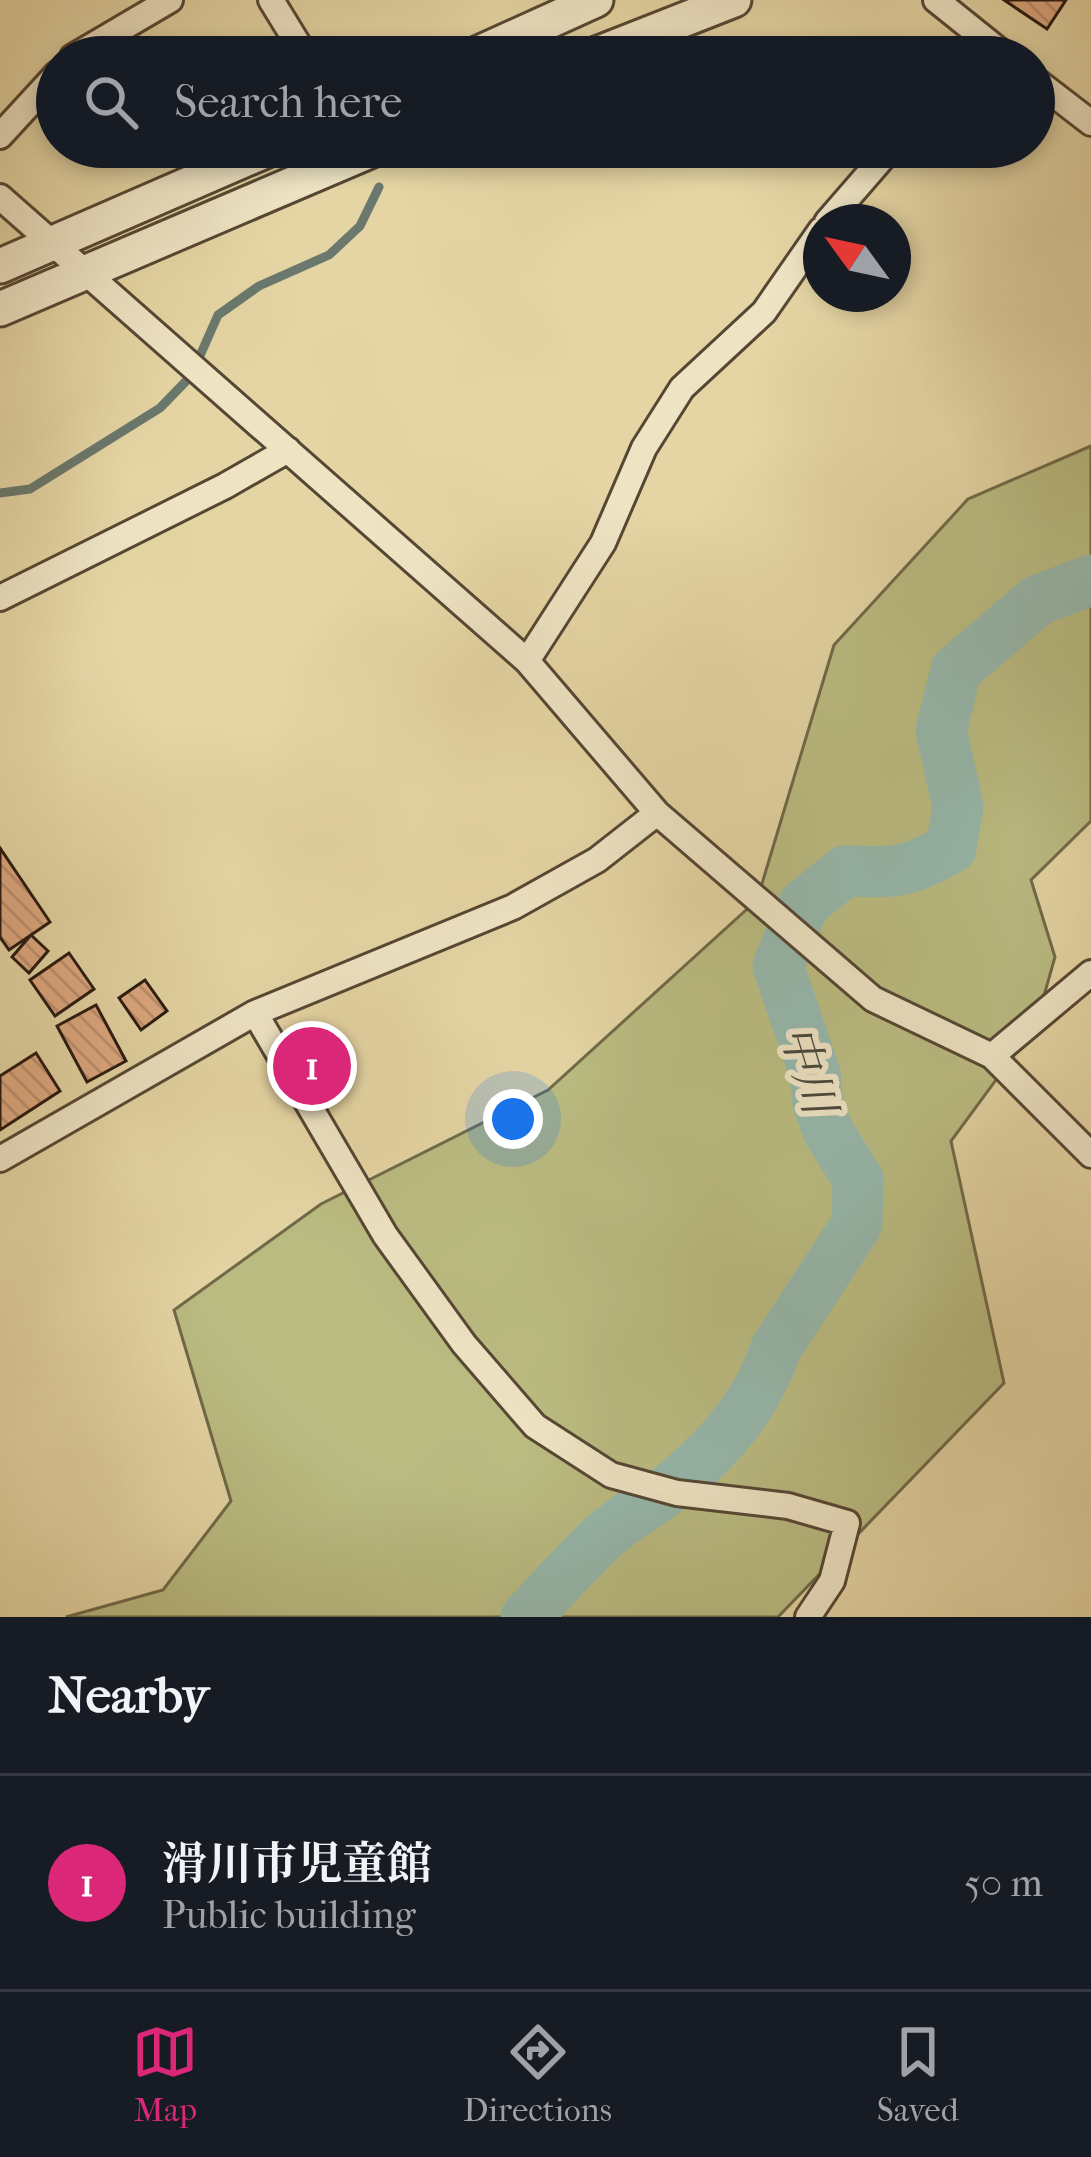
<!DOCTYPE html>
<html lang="en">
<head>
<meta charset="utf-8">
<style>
  body { margin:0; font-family:"IM FELL French Canon","Noto Serif JP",serif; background:#20242c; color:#f1f3f6 }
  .compass { position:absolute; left:803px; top:204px; width:108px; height:108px; border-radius:50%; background:#171b24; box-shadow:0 6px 18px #0003; rotate:303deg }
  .you { position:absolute; left:513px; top:1119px; width:42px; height:42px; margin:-30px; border:9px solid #fff; border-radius:50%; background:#1a73e8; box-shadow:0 0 0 18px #1a73e833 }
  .badge { display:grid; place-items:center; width:78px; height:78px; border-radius:50%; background:#db2777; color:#fff; font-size:39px; font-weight:700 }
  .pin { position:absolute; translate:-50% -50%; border:6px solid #fff; box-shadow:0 3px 12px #0006 }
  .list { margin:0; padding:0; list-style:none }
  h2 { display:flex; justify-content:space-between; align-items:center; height:156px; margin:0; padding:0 48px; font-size:51px }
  h2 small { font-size:39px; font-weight:400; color:#9ea1a6 }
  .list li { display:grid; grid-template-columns:78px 1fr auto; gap:36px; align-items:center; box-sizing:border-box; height:216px; padding:0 48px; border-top:3px solid #363941 }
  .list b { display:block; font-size:45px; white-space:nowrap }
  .list p { margin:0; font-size:39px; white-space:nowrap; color:#9ea1a6 }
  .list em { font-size:39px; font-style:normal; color:#9ea1a6 }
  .icon { flex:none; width:66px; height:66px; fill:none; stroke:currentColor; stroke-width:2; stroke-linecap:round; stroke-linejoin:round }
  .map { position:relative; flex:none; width:1091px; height:1617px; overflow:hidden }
  .search { position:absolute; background:#171b24; box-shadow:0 6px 18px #0003; left:36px; right:36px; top:36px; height:132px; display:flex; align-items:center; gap:30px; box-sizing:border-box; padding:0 42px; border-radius:66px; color:#9ea1a6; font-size:45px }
  .sheet { height:372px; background:#171b24 }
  nav { display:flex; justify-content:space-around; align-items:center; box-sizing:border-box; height:168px; border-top:3px solid #363941; background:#171b24; font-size:33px; color:#9ea1a6 }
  nav a { display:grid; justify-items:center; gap:6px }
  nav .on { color:#db2777 }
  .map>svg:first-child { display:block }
</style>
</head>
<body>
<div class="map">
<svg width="1091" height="1617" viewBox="0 0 1091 1617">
  <defs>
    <pattern id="building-back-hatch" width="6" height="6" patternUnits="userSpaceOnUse" patternTransform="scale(3)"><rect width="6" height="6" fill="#dea880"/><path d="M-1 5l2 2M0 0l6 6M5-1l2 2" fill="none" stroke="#be906d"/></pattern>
  </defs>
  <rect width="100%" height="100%" fill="#e5d5a4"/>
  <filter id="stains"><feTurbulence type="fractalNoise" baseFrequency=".00167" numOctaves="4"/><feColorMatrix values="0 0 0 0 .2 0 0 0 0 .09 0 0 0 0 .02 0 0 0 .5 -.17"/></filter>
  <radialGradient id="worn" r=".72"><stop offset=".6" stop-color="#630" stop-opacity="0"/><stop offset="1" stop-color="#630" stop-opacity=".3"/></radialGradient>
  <path fill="#babc82" stroke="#706a48" stroke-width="3" d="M1091,446V821L1031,880L1055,957L1035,1027L951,1141L1004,1383L778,1617H66L163,1590L231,1501L174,1310L321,1204L548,1090L757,900L834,645L968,499Z"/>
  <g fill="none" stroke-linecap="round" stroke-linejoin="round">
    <path stroke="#6a786d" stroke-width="9" d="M0,493L30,489L160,408L191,376L218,315L259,286L329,255L360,226L379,187"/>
    <path stroke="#96b8ac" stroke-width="51" d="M526,1617C552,1590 577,1561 604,1536C627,1515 656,1501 679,1481C721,1446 759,1401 776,1348L857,1224L858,1179L828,1131L818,1103L815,1074L778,966L804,904L845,871C895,873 908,873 951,848L958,806L941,731L956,670L1038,600L1091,580"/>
  </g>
  <path fill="url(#building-back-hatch)" stroke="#27180f" stroke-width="3" d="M1004,0H1066L1047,29Z
    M0,848L50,922L9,950L0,937Z
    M31,935L48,951L29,973L12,957Z
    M69,953L94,989L55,1016L30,980Z
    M145,980L167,1011L141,1030L119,998Z
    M96,1005L126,1061L87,1082L57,1026Z
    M36,1053L60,1091L0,1130V1076Z"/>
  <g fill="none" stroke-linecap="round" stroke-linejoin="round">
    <defs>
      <path id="minor" d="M271,0L306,57
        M936,0L1007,57
        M73,57L170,0
        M1034,79L1091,123
        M0,136L57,74
        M0,197L527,661L657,813L873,999L992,1056L1091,1155
        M827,222L892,147
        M0,598L225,486L288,450
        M527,661L603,543L644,448L682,388L764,312L821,230
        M255,1013L385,1235L464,1344L535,1426L611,1475L677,1493L788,1506L847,1523L832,1581L808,1617
        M992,1056L1091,973
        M0,1159L255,1013L513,907L597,860L657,813"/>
      <path id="tertiary" d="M470,57L596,0
        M589,57L734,0
        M0,266L274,147
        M0,309L379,147"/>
    </defs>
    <use href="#minor" stroke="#564734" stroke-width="30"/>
    <use href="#tertiary" stroke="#564734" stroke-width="39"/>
    <use href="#minor" stroke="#eee4c4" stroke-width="24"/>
    <use href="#tertiary" stroke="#eee4c4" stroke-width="33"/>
  </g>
  <g text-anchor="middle" stroke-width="12" stroke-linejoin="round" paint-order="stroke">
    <g font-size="45" font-style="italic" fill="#48483e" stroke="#eee4c4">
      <text transform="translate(809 1069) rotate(73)" y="16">中川</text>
    </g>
  </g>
  <rect width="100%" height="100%" filter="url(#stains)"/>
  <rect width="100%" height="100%" fill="url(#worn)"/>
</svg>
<svg class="compass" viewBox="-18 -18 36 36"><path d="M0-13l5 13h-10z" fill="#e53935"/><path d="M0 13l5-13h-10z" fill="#9ea1a6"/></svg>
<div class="you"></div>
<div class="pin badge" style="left:312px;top:1066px">1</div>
<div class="search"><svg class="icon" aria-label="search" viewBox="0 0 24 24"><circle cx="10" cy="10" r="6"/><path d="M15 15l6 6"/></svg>Search here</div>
</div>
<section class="sheet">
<h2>Nearby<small></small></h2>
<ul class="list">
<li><span class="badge">1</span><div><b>滑川市児童館</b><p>Public building</p></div><em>50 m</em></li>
</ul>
</section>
<nav>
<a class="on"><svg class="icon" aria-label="map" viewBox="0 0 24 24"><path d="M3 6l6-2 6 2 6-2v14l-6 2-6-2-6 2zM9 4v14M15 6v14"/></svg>Map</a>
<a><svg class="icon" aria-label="directions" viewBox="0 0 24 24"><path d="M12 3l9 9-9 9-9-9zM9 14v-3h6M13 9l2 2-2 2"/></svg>Directions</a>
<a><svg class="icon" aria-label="saved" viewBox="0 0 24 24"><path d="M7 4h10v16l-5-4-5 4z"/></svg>Saved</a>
</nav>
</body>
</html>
